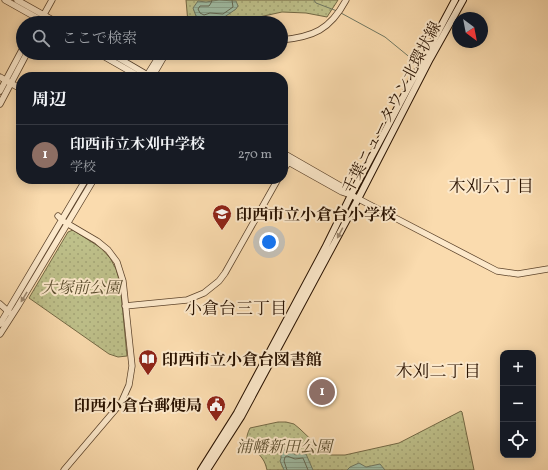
<!DOCTYPE html>
<html lang="ja">
<head>
<meta charset="utf-8">
<style>
  body { margin:0; font-family:Vollkorn,"Noto Serif JP",serif; background:#20242c; color:#f1f3f6 }
  .controls { position:absolute; right:12px; bottom:12px; display:grid; overflow:hidden; border-radius:8px; box-shadow:0 2px 10px #0003 }
  .controls button { width:36px; height:36px; display:grid; place-items:center; padding:0; border:0; border-bottom:1px solid #363941; background:#171b24; color:#f1f3f6; font:20px sans-serif }
  .compass { position:absolute; left:452px; top:12px; width:36px; height:36px; border-radius:50%; background:#171b24; box-shadow:0 2px 10px #0003; rotate:148deg }
  .you { position:absolute; left:269px; top:242px; width:14px; height:14px; margin:-10px; border:3px solid #fff; border-radius:50%; background:#1a73e8; box-shadow:0 0 0 6px #1a73e833 }
  .badge { display:grid; place-items:center; width:26px; height:26px; border-radius:50%; background:#c59692; color:#fff; font-size:13px; font-weight:700 }
  .pin { position:absolute; translate:-50% -50%; border:2px solid #fff; box-shadow:0 1px 4px #0006 }
  .list { margin:0; padding:0; list-style:none }
  h2 { display:flex; justify-content:space-between; align-items:center; height:52px; margin:0; padding:0 16px; font-size:17px }
  h2 small { font-size:13px; font-weight:400; color:#9ea1a6 }
  .list li { display:grid; grid-template-columns:26px 1fr auto; gap:12px; align-items:center; box-sizing:border-box; height:60px; padding:0 16px; border-top:1px solid #363941 }
  .list b { display:block; font-size:15px; white-space:nowrap }
  .list p { margin:0; font-size:13px; white-space:nowrap; color:#9ea1a6 }
  .list em { font-size:13px; font-style:normal; color:#9ea1a6 }
  .icon { flex:none; width:22px; height:22px; fill:none; stroke:currentColor; stroke-width:2; stroke-linecap:round; stroke-linejoin:round }
  .map { position:relative; flex:none; width:548px; height:470px; overflow:hidden }
  .search { position:absolute; background:#171b24; box-shadow:0 2px 10px #0003; left:16px; top:16px; width:272px; height:44px; display:flex; align-items:center; gap:10px; box-sizing:border-box; padding:0 14px; border-radius:22px; color:#9ea1a6; font-size:15px }
  .panel { position:absolute; background:#171b24; box-shadow:0 2px 10px #0003; left:16px; top:72px; width:272px; height:112px; border-radius:16px }
  .map>svg:first-child { display:block }
</style>
</head>
<body>
<div class="map">
<svg width="548" height="470" viewBox="0 0 548 470">
  <defs>
    <pattern id="park-dots" width="8" height="8" patternUnits="userSpaceOnUse"><rect width="8" height="8" fill="#bec08a"/><path d="M2 2h.1M6 6h.1" fill="none" stroke="#a3a475" stroke-width="1.8" stroke-linecap="round"/></pattern>
    <pattern id="water-rules" width="6" height="5" patternUnits="userSpaceOnUse"><rect width="6" height="5" fill="#9fbca4"/><path d="M0 2.5h6" fill="none" stroke="#89a18b"/></pattern>
  </defs>
  <rect width="100%" height="100%" fill="#fadbae"/>
  <filter id="stains"><feTurbulence type="fractalNoise" baseFrequency=".005" numOctaves="4"/><feColorMatrix values="0 0 0 0 .2 0 0 0 0 .09 0 0 0 0 .02 0 0 0 .5 -.17"/></filter>
  <radialGradient id="worn" r=".72"><stop offset=".6" stop-color="#630" stop-opacity="0"/><stop offset="1" stop-color="#630" stop-opacity=".3"/></radialGradient>
  <path fill="url(#park-dots)" stroke="#746945" d="M186,0H338L327,17L306,13L282,12L250,19L246,23H188Z
    M73,230L101,248L110,258L116,269L120,283L127,356L118,357L109,354L29,298L68,232Z
    M461,411L462,412L474,470H267C266,466 265,462 262,458C253,446 241,446 250,428L278,422H286L294,424L300,429L323,451L331,455H345L399,443Z"/>
  <path fill="url(#water-rules)" stroke="#707862" d="M219,0L234,1H236L238,6L236,9L223,18L210,17L205,20L196,16L193,8L198,1L206,2Z
    M284,450H287L296,455L300,453L306,454L313,470H284L280,461L281,458V453Z
    M359,463L366,467L380,464L385,470H347L350,467Z"/>
  <g fill="none" stroke-linecap="round" stroke-linejoin="round">
    <path stroke="#646752" stroke-width="1" d="M212,0L211,3L209,6H200L198,9L200,13L204,15L210,13L223,14L233,7L232,0
      M287,470L284,461L285,457L287,456L295,459L303,458L308,470"/>
    <path stroke="#707862" stroke-width="1" d="M314,0L316,3L337,11
      M341,13L385,37L418,64"/>
    <defs>
      <path id="tertiary" d="M5,0L46,23
        M17,0L58,23
        M42,18L52,0
        M281,40C313,37 330,30 346,0
        M98,53L140,77
        M110,53L151,77
        M0,77L21,89
        M146,77L161,53
        M152,77L166,53
        M0,91L23,48
        M0,104L27,53
        M283,153L344,188L349,194
        M283,159L342,192L351,195L497,271L518,274L548,269
        M283,171L290,159
        M58,216L63,221L97,241L108,250L117,262L123,281L132,366L129,385L121,403L64,470
        M0,304L10,313
        M125,306L187,300L204,293L219,281L225,273L278,179
        M0,324L86,179
        M0,334L18,306L94,179"/>
      <path id="secondary" d="M201,470L237,413L325,248L351,195L455,0
        M207,470L241,417L358,199L430,59L463,0"/>
    </defs>
    <use href="#tertiary" stroke="#5d442c" stroke-width="7"/>
    <use href="#secondary" stroke="#291200" stroke-width="8"/>
    <use href="#tertiary" stroke="#fce8ca" stroke-width="5.5"/>
    <use href="#secondary" stroke="#fce8ca" stroke-width="6"/>
  </g>
  <defs><path id="oneway-solid" d="M-6-.8H1V-3.2L6.5 0L1 3.2V.8H-6Z"/></defs>
  <g fill="#9d886f">
    <use href="#oneway-solid" transform="translate(340 233) rotate(118)"/>
    <use href="#oneway-solid" transform="translate(24 297) rotate(121)"/>
  </g>
  <defs>
    <symbol id="school-pin" viewBox="-11 -11 22 30"><path d="M0 17L-7.5 6A9.5 9.5 0 1 1 7.5 6Z" fill="#8f2418" stroke="#fce8ca"/><path d="M0-5L7-2L0 1L-7-2ZM-4 1L0 2.5L4 1V4Q0 6-4 4Z" fill="#fff"/></symbol>
    <symbol id="library-pin" viewBox="-11 -11 22 30"><path d="M0 17L-7.5 6A9.5 9.5 0 1 1 7.5 6Z" fill="#8f2418" stroke="#fce8ca"/><path d="M-6-4Q-3-5.5-.7-3.5V5Q-3 3-6 4ZM6-4Q3-5.5 .7-3.5V5Q3 3 6 4Z" fill="#fff"/></symbol>
    <symbol id="civic-pin" viewBox="-11 -11 22 30"><path d="M0 17L-7.5 6A9.5 9.5 0 1 1 7.5 6Z" fill="#8f2418" stroke="#fce8ca"/><path d="M-.6-6.5H3V-4.5H.6V-3L4-1V1h2V6H-6V1h2V-1L-.6-3ZM-1.2 2.5V6h2.4V2.5Z" fill="#fff"/></symbol>
  </defs>
  <g fill-rule="evenodd">
    <use href="#school-pin" x="211" y="203" width="22" height="30"/>
    <use href="#library-pin" x="137" y="348" width="22" height="30"/>
    <use href="#civic-pin" x="205" y="394" width="22" height="30"/>
  </g>
  <g text-anchor="middle" stroke-width="4" stroke-linejoin="round" paint-order="stroke">
    <g font-size="16" fill="#291200" stroke="#fce8ca">
      <text transform="translate(391 107) rotate(-62)" y="6">千葉ニュータウン北環状線</text>
    </g>
    <g font-size="16" font-weight="bold" fill="#291200" stroke="#fce8ca" text-anchor="start">
      <text x="236" y="220">印西市立小倉台小学校</text>
      <text x="162" y="365">印西市立小倉台図書館</text>
      <text x="202" y="411" text-anchor="end">印西小倉台郵便局</text>
    </g>
    <g font-size="16" font-style="italic" fill="#5d4f30" stroke="#fce8ca">
      <text x="81" y="293">大塚前公園</text>
      <text x="284" y="452">浦幡新田公園</text>
    </g>
    <g font-size="17" fill="#291200" stroke="#fce8ca">
      <text x="491" y="192">木刈六丁目</text>
      <text x="236" y="314">小倉台三丁目</text>
      <text x="438" y="377">木刈二丁目</text>
    </g>
  </g>
  <rect width="100%" height="100%" filter="url(#stains)"/>
  <rect width="100%" height="100%" fill="url(#worn)"/>
</svg>
<div class="controls">
<button>+</button>
<button>−</button>
<button><svg class="icon" aria-label="locate" viewBox="0 0 24 24"><circle cx="12" cy="12" r="6"/><path d="M12 2v4M12 18v4M2 12h4M18 12h4"/></svg></button>
</div>
<svg class="compass" viewBox="-18 -18 36 36"><path d="M0-13l5 13h-10z" fill="#e53935"/><path d="M0 13l5-13h-10z" fill="#9ea1a6"/></svg>
<div class="you"></div>
<div class="pin badge" style="left:322px;top:392px;background:#8d6e63">1</div>
<div class="search"><svg class="icon" aria-label="search" viewBox="0 0 24 24"><circle cx="10" cy="10" r="6"/><path d="M15 15l6 6"/></svg>ここで検索</div>
<section class="panel">
<h2>周辺<small></small></h2>
<ul class="list">
<li><span class="badge" style="background:#8d6e63">1</span><div><b>印西市立木刈中学校</b><p>学校</p></div><em>270 m</em></li>
</ul>
</section>
</div>
</body>
</html>
